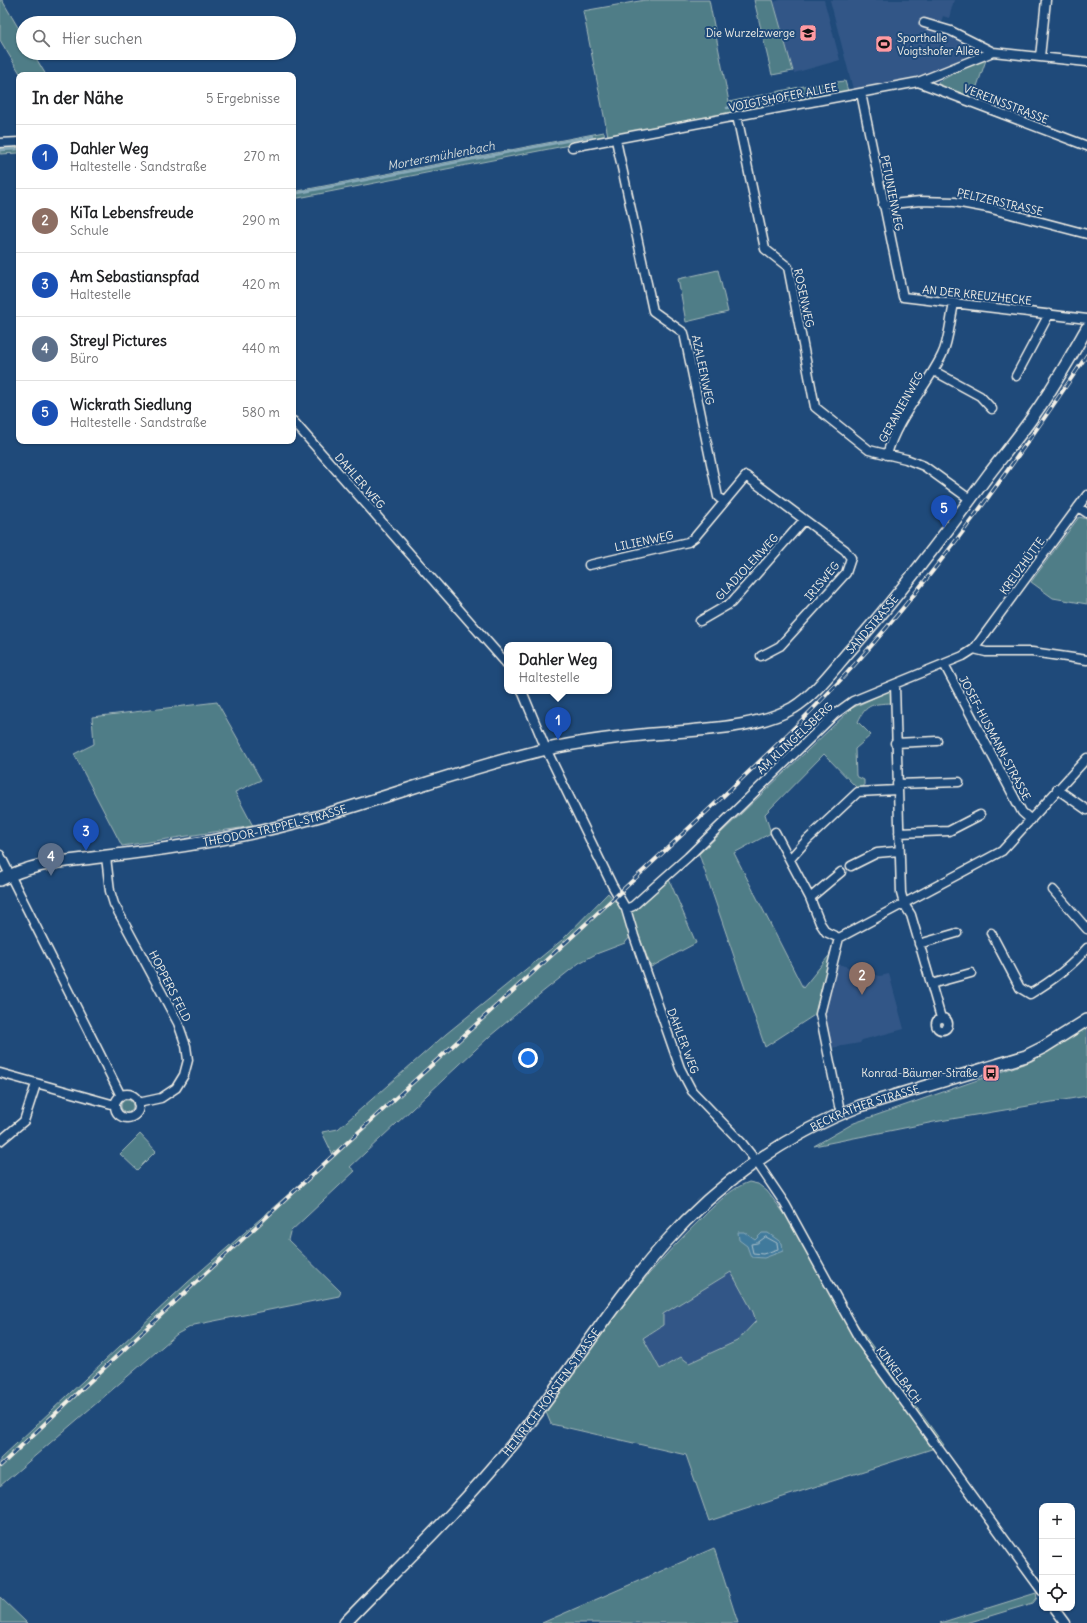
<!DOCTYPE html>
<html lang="de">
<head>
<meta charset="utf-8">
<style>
  body { margin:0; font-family:Delius,sans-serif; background:#f6f6f6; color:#202124 }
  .controls { position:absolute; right:12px; bottom:12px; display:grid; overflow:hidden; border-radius:8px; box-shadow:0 1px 3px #0004 }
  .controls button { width:36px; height:36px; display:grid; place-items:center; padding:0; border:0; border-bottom:1px solid #e0e0e0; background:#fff; color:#202124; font:20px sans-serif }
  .you { position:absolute; left:528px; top:1058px; width:14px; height:14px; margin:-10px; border:3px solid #fff; border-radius:50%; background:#1a73e8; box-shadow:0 0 0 6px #1a73e833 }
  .badge { display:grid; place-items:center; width:26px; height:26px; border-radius:50%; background:#db2777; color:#fff; font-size:13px; font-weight:700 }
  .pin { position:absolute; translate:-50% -33px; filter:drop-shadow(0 1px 2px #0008) }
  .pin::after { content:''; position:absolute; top:21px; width:14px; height:12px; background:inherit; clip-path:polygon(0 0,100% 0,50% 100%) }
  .popup { position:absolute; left:504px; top:642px; width:108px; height:52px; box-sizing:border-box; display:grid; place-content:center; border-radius:8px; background:#fff; filter:drop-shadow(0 1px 3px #0005); font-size:13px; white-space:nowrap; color:#757577 }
  .popup b { font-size:15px; color:#202124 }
  .popup::after { content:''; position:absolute; left:50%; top:100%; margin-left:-8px; border:8px solid transparent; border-top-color:#fff }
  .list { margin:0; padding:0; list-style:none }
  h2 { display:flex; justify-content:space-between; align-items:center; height:52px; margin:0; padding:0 16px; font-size:17px }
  h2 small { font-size:13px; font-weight:400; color:#757577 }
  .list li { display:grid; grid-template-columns:26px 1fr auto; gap:12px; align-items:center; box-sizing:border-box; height:64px; padding:0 16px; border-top:1px solid #e0e0e0 }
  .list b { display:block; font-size:15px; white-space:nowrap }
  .list p { margin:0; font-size:13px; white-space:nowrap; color:#757577 }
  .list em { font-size:13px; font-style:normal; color:#757577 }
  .icon { flex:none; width:22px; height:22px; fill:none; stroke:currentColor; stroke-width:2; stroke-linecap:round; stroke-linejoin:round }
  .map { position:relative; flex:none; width:1087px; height:1623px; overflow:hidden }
  .search { position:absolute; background:#fff; box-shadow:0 1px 3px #0004; left:16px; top:16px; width:280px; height:44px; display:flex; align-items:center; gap:10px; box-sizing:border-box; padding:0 14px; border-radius:22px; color:#757577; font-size:15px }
  .panel { position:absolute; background:#fff; box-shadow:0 1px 3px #0004; left:16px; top:72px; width:280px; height:372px; border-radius:8px }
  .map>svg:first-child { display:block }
</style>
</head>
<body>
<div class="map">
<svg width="1087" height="1623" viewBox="0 0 1087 1623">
  <rect width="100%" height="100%" fill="#1f4a7a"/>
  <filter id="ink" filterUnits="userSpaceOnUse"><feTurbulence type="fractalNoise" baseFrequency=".025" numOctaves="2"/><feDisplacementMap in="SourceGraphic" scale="8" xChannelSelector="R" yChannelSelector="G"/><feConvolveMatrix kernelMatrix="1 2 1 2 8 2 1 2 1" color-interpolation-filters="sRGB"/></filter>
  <g filter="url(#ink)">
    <path fill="#325787" d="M780,0H824L840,60L794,73L774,2Z
      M830,0H954L949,18L943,16L941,22L925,19L923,27L946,33L945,35L966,45L963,58L928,74L853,89Z
      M838,964L880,976L889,974L904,1029L862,1040L860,1043L831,1048L825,1014Z
      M731,1272L753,1312L756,1321L737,1341L703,1358L689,1363L681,1357L660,1369L643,1338L663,1325V1314Z"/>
    <path fill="#507d87" stroke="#a2b7b8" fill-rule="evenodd" d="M0,0H2L23,36V53H33L46,75H21L0,40Z
      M645,0H709L729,102L804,86L845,81L848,91L608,136L583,11Z
      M754,0H773L793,71L772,75Z
      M986,60L973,98L938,86V82L973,63Z
      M604,132L605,138L293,199V192Z
      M19,139V153L0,154V140Z
      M718,270L728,312L686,322L678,279Z
      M1079,517L1087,519V604L1053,598L1031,582Z
      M891,690L892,703C874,704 866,703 858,722L871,735L855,749L856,776L864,780V790L856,791V787L824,754L765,814L771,833L734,853L803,988L832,952L816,1014L765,1047L699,854L852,708Z
      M217,702L261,780L235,792L253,826L122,846L74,754L94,744L92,717Z
      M668,877L696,943L651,967L630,913Z
      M608,893L624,912L630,937L625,943L596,954L579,963L540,994L490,1036L350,1167L355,1171L290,1232L288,1240L341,1292L339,1296L194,1325L177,1334L0,1486V1459L187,1283L333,1155L322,1132L338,1129L446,1034L562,940Z
      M1087,1025V1096L934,1122L814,1146L854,1123L1032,1061Z
      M121 1106a6 6 0 1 1 12 0a6 6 0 1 1-12 0Z
      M140,1134L156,1151L137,1170L120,1154Z
      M749,1182L758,1184L767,1191L787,1217L865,1336L944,1445L709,1521L686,1455L551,1424L545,1410C594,1343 641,1276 701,1219C715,1205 731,1188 749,1182ZM731,1272L753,1312L756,1321L737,1341L689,1363L681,1357L660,1369L643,1338L663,1325V1314Z
      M714,1548L738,1623H542Z
      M1036,1593L1037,1598L1033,1603L967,1623H940Z
      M0,1597L27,1623H0Z"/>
    <path fill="#417a9c" stroke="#89aaba" d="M738,1232H744L755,1240L762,1233H768L782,1243L783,1251L764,1258L751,1257L747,1246L739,1240Z"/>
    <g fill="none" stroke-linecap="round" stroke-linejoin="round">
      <path stroke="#acc1ca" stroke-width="1" d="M766,1237L777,1243L778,1249L763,1254L753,1253L751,1244L757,1243Z"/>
      <path stroke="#89aaba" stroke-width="2.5" d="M727,108L806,92L824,91
        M0,150L19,149
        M293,194L592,136"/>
      <defs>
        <path id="street" d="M924,23L951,31L993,52
          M1040,57L1046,0
          M918,82L1087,146
          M861,93L903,297L1087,319
          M737,116L765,249L788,267L815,407L869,450L906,459L924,466L971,500
          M616,140L653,311L684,333L718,497L723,501
          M0,143L19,142
          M572,147L918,82L993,52L1087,62
          M883,205L920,201L955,202L988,208L1087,234
          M934,371L980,396L992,409
          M1016,376L1049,314
          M293,421L507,664
          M887,455C896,419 926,388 942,355C949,341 950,320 954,304
          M1078,507L1087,513
          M589,565L688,542L695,537L746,476L845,550L851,558L846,573L780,646L761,656
          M700,621L731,603L804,520
          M974,649L1087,495
          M944,664L1022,812L1031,820
          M895,685L901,893L904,904L911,915L941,1018
          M522,691L546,749L612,885L626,909L634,936L680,1068L692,1091L741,1142L756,1161L785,1204L861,1342L1042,1591
          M895,743L937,741
          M897,784L959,782
          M1057,789L1087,810
          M775,832L810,898L820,923L826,932L839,938
          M899,833L949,831L980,815
          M0,855L121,1096
          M106,857L110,891L114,904L178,1023L186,1046L188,1060L184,1075L176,1088L161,1098L138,1103
          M790,859L807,840L858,792L897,790
          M851,866L877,853L899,851
          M1053,890L1087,929
          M810,898L841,872
          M626,909L633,906L688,857L835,714L853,701L963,656L974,649L986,652H1032L1087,660
          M991,933L1020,988L1030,994C1052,981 1071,967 1087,948
          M919,944L957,933
          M931,984L971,973
          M936 1024a6 6 0 1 1 12 0a6 6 0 1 1-12 0Z
          M0,1073L115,1105
          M115 1106a12 12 0 1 1 24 0a12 12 0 1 1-24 0Z
          M842,1113L839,1106L820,1014L839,938L1002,851L1087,758
          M0,1141L24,1121L36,1084
          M1054,1608L1065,1623"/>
        <g id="secondary">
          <path id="s1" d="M0,880C38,861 67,862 107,856C159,850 211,842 261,831C357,810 448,772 543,750C583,741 624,736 666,733C705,729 757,728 793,708C816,694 834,668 852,648C901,593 946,533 989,474C1005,453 1022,433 1036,412C1055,385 1071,356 1087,328"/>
          <path id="s2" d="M345,1623C400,1566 458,1511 508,1450C563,1384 608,1308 665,1243C718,1183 785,1135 860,1106L1026,1056L1044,1047L1087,1020"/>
        </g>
      </defs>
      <use href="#street" stroke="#f4f1e8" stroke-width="11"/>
      <use href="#secondary" stroke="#f4f1e8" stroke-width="14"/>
      <use href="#street" stroke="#1f4a7a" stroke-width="8"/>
      <use href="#secondary" stroke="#1f4a7a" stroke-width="11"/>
      <defs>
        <path id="rail" d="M0,1466C171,1304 344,1145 517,987C585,925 652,863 719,800C766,756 813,711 857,662C942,566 1016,461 1087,355"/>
      </defs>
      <use href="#rail" stroke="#f4f1e8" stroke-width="4"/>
      <use href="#rail" stroke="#1f4a7a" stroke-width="2.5" stroke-dasharray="8" stroke-linecap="butt"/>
    </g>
  </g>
  <defs>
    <symbol id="school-square" viewBox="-11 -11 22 22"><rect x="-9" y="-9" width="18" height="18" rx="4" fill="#ff9aa2" stroke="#1f4a7a"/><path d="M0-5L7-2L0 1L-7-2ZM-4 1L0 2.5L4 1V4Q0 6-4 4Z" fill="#111"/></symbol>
    <symbol id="stadium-square" viewBox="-11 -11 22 22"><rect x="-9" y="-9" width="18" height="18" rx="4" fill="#ff9aa2" stroke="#1f4a7a"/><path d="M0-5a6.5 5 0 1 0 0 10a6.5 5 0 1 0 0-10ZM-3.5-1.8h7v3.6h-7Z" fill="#111"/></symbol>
    <symbol id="bus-square" viewBox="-11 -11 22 22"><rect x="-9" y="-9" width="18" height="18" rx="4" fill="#ff9aa2" stroke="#1f4a7a"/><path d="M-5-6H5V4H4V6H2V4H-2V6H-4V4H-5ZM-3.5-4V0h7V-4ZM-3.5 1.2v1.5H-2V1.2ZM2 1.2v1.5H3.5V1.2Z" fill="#111"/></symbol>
  </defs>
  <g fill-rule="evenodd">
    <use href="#school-square" x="798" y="23" width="20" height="20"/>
    <use href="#stadium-square" x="874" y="34" width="20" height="20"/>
    <use href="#bus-square" x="981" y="1063" width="20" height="20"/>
  </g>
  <g text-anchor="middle" stroke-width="4" stroke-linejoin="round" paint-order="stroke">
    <g font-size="11" fill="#f4f1e8" stroke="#1f4a7a" text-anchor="end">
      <text x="795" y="37">Die Wurzelzwerge</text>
      <text x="897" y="42" text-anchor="start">Sporthalle<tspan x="897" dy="13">Voigtshofer Allee</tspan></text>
      <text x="978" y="1077">Konrad-Bäumer-Straße</text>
    </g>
    <g font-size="11" fill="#f4f1e8" stroke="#1f4a7a">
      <text transform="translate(783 97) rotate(-11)" y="4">VOIGTSHOFER ALLEE</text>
      <text transform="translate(1006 104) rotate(21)" y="4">VEREINSSTRASSE</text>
      <text transform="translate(892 193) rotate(79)" y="4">PETUNIENWEG</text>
      <text transform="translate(1000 202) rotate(13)" y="4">PELTZERSTRASSE</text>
      <text transform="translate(977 295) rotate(6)" y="4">AN DER KREUZHECKE</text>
      <text transform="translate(804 298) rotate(78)" y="4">ROSENWEG</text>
      <text transform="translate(703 370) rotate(78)" y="4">AZALEENWEG</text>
      <text transform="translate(901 407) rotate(-61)" y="4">GERANIENWEG</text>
      <text transform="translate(360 481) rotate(49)" y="4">DAHLER WEG</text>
      <text transform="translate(644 541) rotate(-12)" y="4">LILIENWEG</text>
      <text transform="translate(1022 566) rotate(-54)" y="4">KREUZHÜTTE</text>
      <text transform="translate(747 567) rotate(-47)" y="4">GLADIOLENWEG</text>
      <text transform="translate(822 581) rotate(-50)" y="4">IRISWEG</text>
      <text dy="4" stroke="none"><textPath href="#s1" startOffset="930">SANDSTRASSE</textPath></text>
      <text transform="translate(795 738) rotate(-43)" y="4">AM KLINGELSBERG</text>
      <text transform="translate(995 738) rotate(62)" y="4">JOSEF-HUSMANN-STRASSE</text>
      <text dy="4" stroke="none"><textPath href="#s1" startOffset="281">THEODOR-TRIPPEL-STRASSE</textPath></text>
      <text transform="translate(170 986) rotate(63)" y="4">HOPPERS FELD</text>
      <text transform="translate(683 1041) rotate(69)" y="4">DAHLER WEG</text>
      <text dy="4" stroke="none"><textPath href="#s2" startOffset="742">BECKRATHER STRASSE</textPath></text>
      <text transform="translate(899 1375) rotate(54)" y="4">KINKELBACH</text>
      <text dy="4" stroke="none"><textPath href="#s2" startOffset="310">HEINRICH-KORSTEN-STRASSE</textPath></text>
    </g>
    <g font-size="12" font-style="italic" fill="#d9dfdd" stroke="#1f4a7a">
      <text transform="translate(441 156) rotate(-11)" y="4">Mortersmühlenbach</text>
    </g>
  </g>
</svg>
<div class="controls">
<button>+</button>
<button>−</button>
<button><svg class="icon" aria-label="locate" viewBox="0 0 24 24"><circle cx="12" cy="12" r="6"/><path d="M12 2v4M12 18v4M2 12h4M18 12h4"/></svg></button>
</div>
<div class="you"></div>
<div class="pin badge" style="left:558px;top:740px;background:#1a4fb4">1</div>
<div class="popup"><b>Dahler Weg</b>Haltestelle</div>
<div class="pin badge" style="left:862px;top:995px;background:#8d6e63">2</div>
<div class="pin badge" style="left:86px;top:851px;background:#1a4fb4">3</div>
<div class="pin badge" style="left:51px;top:876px;background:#5c6f8a">4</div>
<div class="pin badge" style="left:944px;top:528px;background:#1a4fb4">5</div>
<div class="search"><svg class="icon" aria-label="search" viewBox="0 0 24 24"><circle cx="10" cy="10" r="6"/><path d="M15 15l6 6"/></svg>Hier suchen</div>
<section class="panel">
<h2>In der Nähe<small>5 Ergebnisse</small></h2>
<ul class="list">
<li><span class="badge" style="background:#1a4fb4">1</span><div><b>Dahler Weg</b><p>Haltestelle · Sandstraße</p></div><em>270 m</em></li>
<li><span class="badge" style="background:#8d6e63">2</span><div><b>KiTa Lebensfreude</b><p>Schule</p></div><em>290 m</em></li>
<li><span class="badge" style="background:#1a4fb4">3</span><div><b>Am Sebastianspfad</b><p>Haltestelle</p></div><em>420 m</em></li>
<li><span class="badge" style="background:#5c6f8a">4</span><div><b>Streyl Pictures</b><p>Büro</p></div><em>440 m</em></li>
<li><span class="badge" style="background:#1a4fb4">5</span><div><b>Wickrath Siedlung</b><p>Haltestelle · Sandstraße</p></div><em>580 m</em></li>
</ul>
</section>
</div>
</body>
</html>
